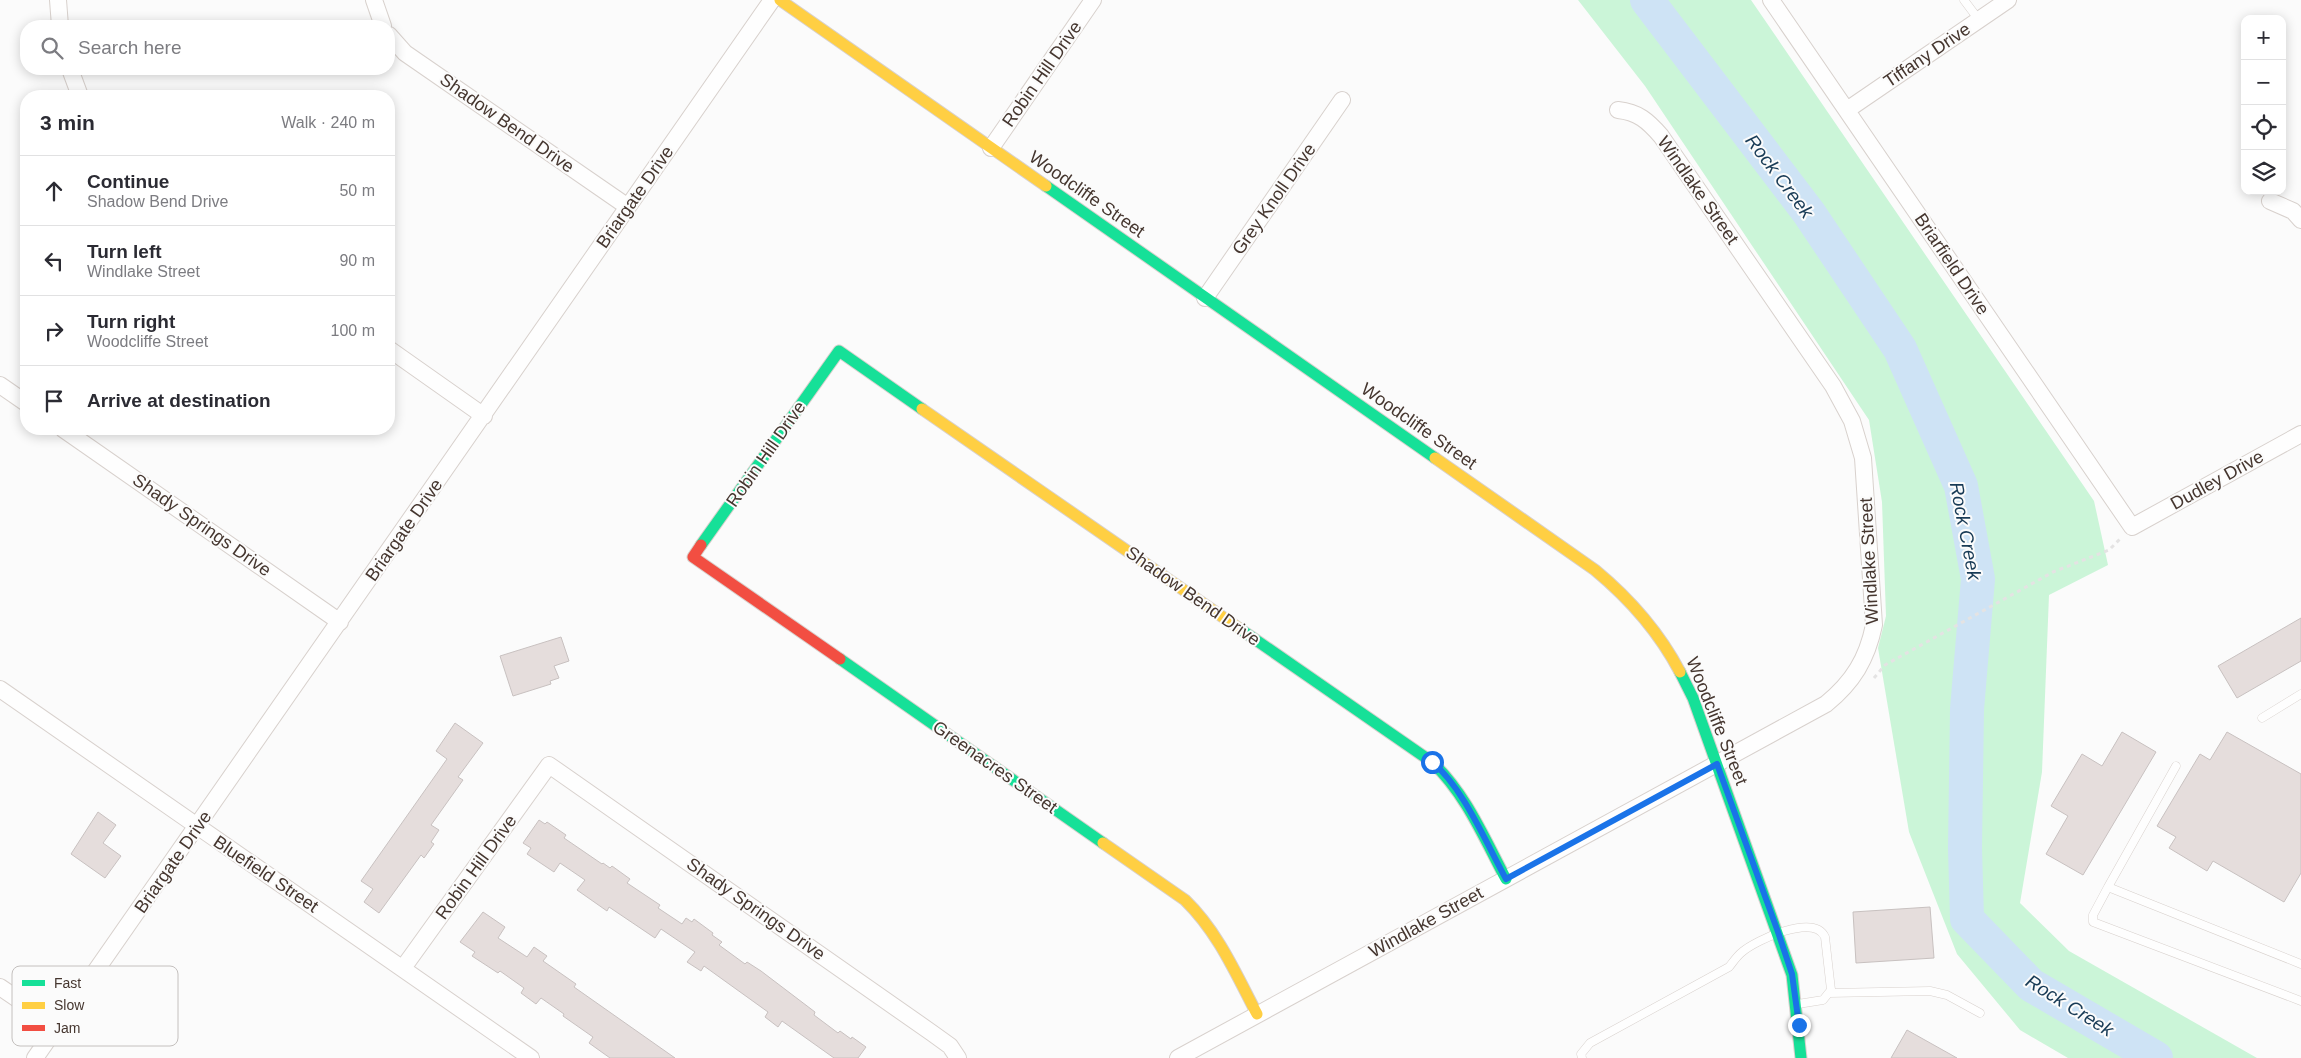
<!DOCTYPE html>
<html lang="en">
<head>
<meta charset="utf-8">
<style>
  body { margin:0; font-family:Arial,sans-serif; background:#f7f7f7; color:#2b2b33 }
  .controls { position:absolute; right:15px; top:15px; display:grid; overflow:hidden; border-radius:10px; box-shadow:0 2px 12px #0003 }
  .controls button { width:45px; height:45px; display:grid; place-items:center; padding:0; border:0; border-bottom:1px solid #e1e1e2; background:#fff; color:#2b2b33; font:25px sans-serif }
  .stop { position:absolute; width:15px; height:15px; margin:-11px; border:4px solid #1a73e8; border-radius:50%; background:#fff }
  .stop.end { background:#1a73e8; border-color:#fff; box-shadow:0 1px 5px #0008 }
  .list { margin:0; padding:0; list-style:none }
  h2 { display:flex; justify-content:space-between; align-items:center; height:65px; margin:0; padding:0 20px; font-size:21px }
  h2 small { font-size:16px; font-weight:400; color:#7c7c81 }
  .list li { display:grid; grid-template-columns:32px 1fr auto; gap:15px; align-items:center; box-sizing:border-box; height:70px; padding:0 20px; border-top:1px solid #e1e1e2 }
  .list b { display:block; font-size:19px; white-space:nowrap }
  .list p { margin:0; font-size:16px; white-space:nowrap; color:#7c7c81 }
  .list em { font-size:16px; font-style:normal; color:#7c7c81 }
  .icon { flex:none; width:28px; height:28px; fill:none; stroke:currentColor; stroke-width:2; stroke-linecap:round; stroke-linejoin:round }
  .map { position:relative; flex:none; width:2301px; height:1058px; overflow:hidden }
  .search { position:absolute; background:#fff; box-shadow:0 2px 12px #0003; left:20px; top:20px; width:375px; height:55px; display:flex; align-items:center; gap:12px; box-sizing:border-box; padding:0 18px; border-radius:20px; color:#7c7c81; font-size:19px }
  .panel { position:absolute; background:#fff; box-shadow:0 2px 12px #0003; left:20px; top:90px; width:375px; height:345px; border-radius:20px }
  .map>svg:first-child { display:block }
</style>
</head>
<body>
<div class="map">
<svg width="2301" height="1058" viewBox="0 0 2301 1058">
  <rect width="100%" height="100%" fill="#fbfbfb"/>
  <path fill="#cbf5d8" d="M1578,0H1751L2094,501L2108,565L2049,595L2042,772L2020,903L2069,951L2257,1058H2068L2020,1030L1957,954L1909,832L1878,648L1886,616L1882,502L1869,420L1645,86Z"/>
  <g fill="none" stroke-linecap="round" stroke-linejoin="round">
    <path stroke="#cee3f5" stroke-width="34" d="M1647,0L1809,213L1900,349L1961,486L1978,579L1967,709L1965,848L1967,919L2031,985L2156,1058"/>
  </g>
  <path fill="#e5dddc" stroke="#c8c1c0" d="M2301,618V661L2237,698L2218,666Z
    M561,637L569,661L554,666L559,678L550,681L551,684L513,696L500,656Z
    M455,723L483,743L458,777L463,780L431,825L439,830L431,842L434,844L424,858L421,855L379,913L364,902L373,889L361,881L447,759L436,751Z
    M2122,732L2156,752L2083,875L2046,854L2068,816L2051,806L2082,754L2102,766Z
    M2227,732L2301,774V873L2284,902L2213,861L2207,871L2169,848L2176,837L2157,826L2200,754L2210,760Z
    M98,812L116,825L103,843L121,856L105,878L71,854Z
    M539,820L545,824L547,822L566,835L564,838L602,864L603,863L610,868L612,866L630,879L627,883L660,905L658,908L682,924L686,918L692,922L694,919L713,933L712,935L722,942L719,945L745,964L747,962L761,971L815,1012L814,1015L838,1033L840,1031L851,1039L852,1037L866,1047L858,1058H834L782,1021L778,1027L765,1017L768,1012L704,966L701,971L687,962L695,952L661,929L655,938L609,907L607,911L577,890L585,880L560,863L554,872L527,854L531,848L523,843Z
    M1930,907L1934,958L1856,963L1853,912Z
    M483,912L505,927L498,938L527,957L534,947L547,956L543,961L576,984L574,987L675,1058H610L589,1043L593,1037L563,1016L564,1014L541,998L536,1004L521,993L524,988L500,971L498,973L472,956L475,952L460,942Z
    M1907,1030L1957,1058H1891Z"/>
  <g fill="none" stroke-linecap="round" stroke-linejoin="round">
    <defs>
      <path id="lane" d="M1964,0L1979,20
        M2262,718L2301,694
        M2176,766L2108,887L2301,964
        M2108,887L2093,915V922L2301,1001
        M1829,993L1930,991L1947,995L1980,1013
        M1582,1058L1581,1054L1590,1043L1729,967C1733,962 1737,956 1742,952C1756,940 1814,913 1825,937L1831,990L1823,1000L1798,1004"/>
      <path id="street" d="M58,0L60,26
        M374,0L383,26
        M1771,0L2132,527L2301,434
        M389,35L405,53L628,207
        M70,69L80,96
        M1847,110L2008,0
        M991,148L1093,0
        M2270,201L2293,211L2301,220
        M1205,298L1342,100
        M389,349L484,416
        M0,385L26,403
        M63,429L340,622
        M0,689L531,1058
        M403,968L549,765L932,1033L950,1046L958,1058
        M0,987L57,1026
        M35,1058L772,0
        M1178,1058L1826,704C1853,682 1867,659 1874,625L1863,458L1852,421L1833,386L1661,136C1648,121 1638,112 1618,110"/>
      <path id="fast" d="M1046,186L1435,458
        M701,545L839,351L922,409
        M1240,629L1432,762C1466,794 1484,838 1506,879
        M840,659L1103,843
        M1680,672L1693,698L1792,975L1801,1058"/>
      <path id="slow" d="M780,0L1046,186
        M922,409L1240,629
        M1435,458L1595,570C1630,599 1659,632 1680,672
        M1103,843L1185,900C1218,932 1236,974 1257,1014"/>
      <path id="jam" d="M701,545L693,557L840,659"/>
    </defs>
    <use href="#lane" stroke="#d8d1cd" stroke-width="9"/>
    <use href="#street" stroke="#d8d1cd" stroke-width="18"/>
    <use href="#fast" stroke="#d8d1cd" stroke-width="13"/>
    <use href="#slow" stroke="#d8d1cd" stroke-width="13"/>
    <use href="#jam" stroke="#d8d1cd" stroke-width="13"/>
    <path stroke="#e4e3e3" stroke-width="3" stroke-dasharray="4 4" stroke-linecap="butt" d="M1874,678L1885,665L2053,572L2109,550L2121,538"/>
    <use href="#lane" stroke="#fefefe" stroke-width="8"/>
    <use href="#street" stroke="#fefefe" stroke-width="16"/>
    <use href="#fast" stroke="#16e098" stroke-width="11"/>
    <use href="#slow" stroke="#ffcf43" stroke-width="11"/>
    <use href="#jam" stroke="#f24e42" stroke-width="11"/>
  </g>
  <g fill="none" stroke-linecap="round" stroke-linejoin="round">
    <path stroke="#1a73e8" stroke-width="6" d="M1432,762C1463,787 1486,843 1506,879L1717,764L1778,932L1792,974L1799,1025"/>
  </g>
  <g text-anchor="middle" stroke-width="4" stroke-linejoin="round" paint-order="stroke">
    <g font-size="18" fill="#45362f" stroke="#fbfbfb">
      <text transform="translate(1927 55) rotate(-34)" y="6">Tiffany Drive</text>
      <text transform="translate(1042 74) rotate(-55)" y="6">Robin Hill Drive</text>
      <text transform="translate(507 123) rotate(35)" y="6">Shadow Bend Drive</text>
      <text transform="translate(1698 190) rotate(55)" y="6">Windlake Street</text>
      <text transform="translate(1087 194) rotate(35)" y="6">Woodcliffe Street</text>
      <text transform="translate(635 197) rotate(-55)" y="6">Briargate Drive</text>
      <text transform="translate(1274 199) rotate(-55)" y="6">Grey Knoll Drive</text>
      <text transform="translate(1952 264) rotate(56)" y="6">Briarfield Drive</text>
      <text transform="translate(1419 426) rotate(35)" y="6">Woodcliffe Street</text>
      <text transform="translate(766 454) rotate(-55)" y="6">Robin Hill Drive</text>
      <text transform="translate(2217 480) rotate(-29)" y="6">Dudley Drive</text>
      <text transform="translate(202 525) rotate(35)" y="6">Shady Springs Drive</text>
      <text transform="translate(404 530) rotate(-55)" y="6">Briargate Drive</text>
      <text transform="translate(1869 561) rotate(-93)" y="6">Windlake Street</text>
      <text transform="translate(1193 596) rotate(35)" y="6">Shadow Bend Drive</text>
      <text transform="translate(1717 721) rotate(68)" y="6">Woodcliffe Street</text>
      <text transform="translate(995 767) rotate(35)" y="6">Greenacres Street</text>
      <text transform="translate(173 862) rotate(-55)" y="6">Briargate Drive</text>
      <text transform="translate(476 867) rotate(-54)" y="6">Robin Hill Drive</text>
      <text transform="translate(266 874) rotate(34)" y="6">Bluefield Street</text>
      <text transform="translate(756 909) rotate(35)" y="6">Shady Springs Drive</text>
      <text transform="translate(1426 922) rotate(-29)" y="6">Windlake Street</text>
    </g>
    <g font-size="19" font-style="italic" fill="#183b56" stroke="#fbfbfb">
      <text transform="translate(1780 176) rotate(53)" y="7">Rock Creek</text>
      <text transform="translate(1966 531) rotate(79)" y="7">Rock Creek</text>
      <text transform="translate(2070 1005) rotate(32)" y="7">Rock Creek</text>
    </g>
  </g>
  <rect x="12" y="966" width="166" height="80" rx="8" fill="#fbfbfb" stroke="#c4c0be" stroke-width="1"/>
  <rect x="22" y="980" width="23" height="6" fill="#16e098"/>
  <rect x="22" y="1002" width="23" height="7" fill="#ffcf43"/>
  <rect x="22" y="1025" width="23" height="6" fill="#f24e42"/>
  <g font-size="14" fill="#45362f">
    <text x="54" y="988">Fast</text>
    <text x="54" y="1010">Slow</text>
    <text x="54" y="1033">Jam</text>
  </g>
</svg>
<div class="controls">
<button>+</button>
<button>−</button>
<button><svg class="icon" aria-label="locate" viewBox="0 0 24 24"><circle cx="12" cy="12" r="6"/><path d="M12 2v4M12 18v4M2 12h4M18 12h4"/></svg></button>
<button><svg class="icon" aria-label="layers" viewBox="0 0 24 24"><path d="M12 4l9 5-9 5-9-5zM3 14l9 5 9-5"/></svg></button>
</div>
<div class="stop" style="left:1432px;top:762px"></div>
<div class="stop end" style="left:1799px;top:1025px"></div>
<div class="search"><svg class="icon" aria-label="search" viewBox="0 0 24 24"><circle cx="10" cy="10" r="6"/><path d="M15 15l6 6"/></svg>Search here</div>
<section class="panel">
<h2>3 min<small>Walk · 240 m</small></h2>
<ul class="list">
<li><svg class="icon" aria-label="ahead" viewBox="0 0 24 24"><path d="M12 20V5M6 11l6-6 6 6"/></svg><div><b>Continue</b><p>Shadow Bend Drive</p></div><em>50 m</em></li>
<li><svg class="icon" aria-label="left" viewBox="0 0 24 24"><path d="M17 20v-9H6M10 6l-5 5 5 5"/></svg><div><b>Turn left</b><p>Windlake Street</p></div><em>90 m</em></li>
<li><svg class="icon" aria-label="right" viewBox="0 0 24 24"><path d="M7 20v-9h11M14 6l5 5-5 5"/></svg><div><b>Turn right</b><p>Woodcliffe Street</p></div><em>100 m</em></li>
<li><svg class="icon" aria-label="arrive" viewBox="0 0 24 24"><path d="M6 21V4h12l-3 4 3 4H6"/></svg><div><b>Arrive at destination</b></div></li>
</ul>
</section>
</div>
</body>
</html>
